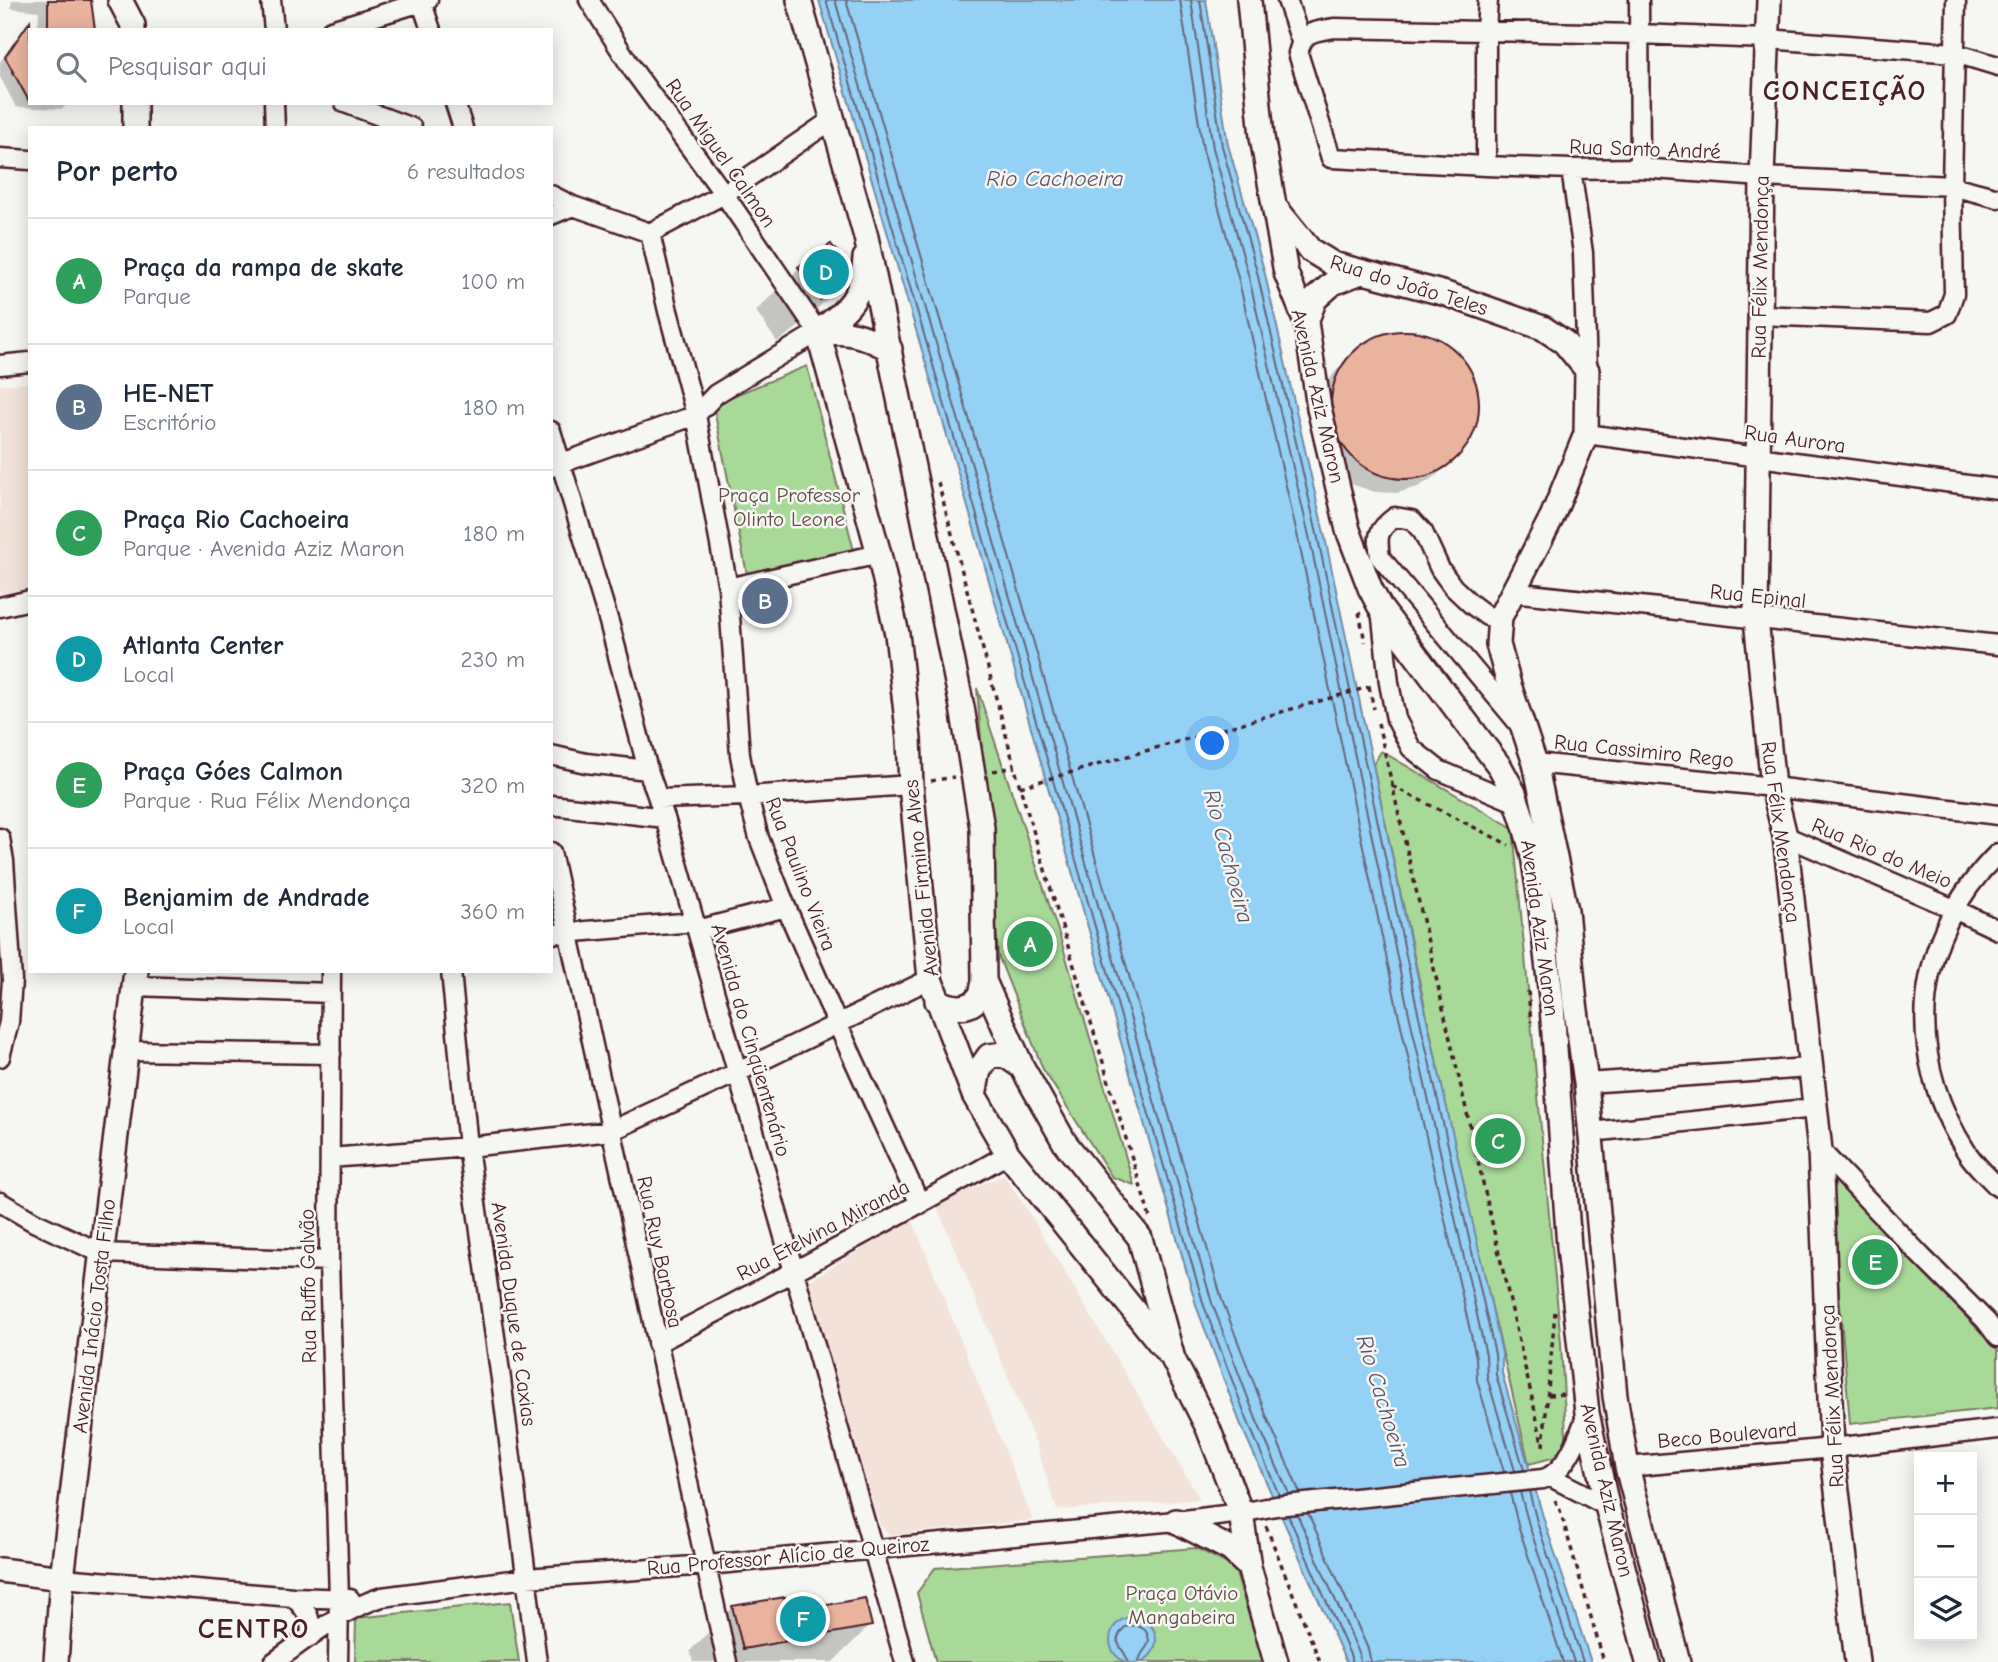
<!DOCTYPE html>
<html lang="pt">
<head>
<meta charset="utf-8">
<style>
  body { margin:0; font-family:"Comic Neue",sans-serif; background:#f6f6f7; color:#1f2937 }
  .controls { position:absolute; right:21px; bottom:21px; display:grid; overflow:hidden; border-radius:0px; box-shadow:0 4px 18px #0003 }
  .controls button { width:63px; height:63px; display:grid; place-items:center; padding:0; border:0; border-bottom:2px solid #e0e1e3; background:#fff; color:#1f2937; font:35px sans-serif }
  .you { position:absolute; left:1213px; top:744px; width:24px; height:24px; margin:-18px; border:5px solid #fff; border-radius:50%; background:#1a73e8; box-shadow:0 0 0 10px #1a73e833 }
  .badge { display:grid; place-items:center; width:46px; height:46px; border-radius:50%; background:#2563eb; color:#fff; font-size:23px; font-weight:700 }
  .pin { position:absolute; translate:-50% -50%; border:4px solid #fff; box-shadow:0 2px 7px #0006 }
  .list { margin:0; padding:0; list-style:none }
  h2 { display:flex; justify-content:space-between; align-items:center; height:91px; margin:0; padding:0 28px; font-size:30px }
  h2 small { font-size:23px; font-weight:400; color:#747a83 }
  .list li { display:grid; grid-template-columns:46px 1fr auto; gap:21px; align-items:center; box-sizing:border-box; height:126px; padding:0 28px; border-top:2px solid #e0e1e3 }
  .list b { display:block; font-size:26px; white-space:nowrap }
  .list p { margin:0; font-size:23px; white-space:nowrap; color:#747a83 }
  .list em { font-size:23px; font-style:normal; color:#747a83 }
  .icon { flex:none; width:38px; height:38px; fill:none; stroke:currentColor; stroke-width:2; stroke-linecap:round; stroke-linejoin:round }
  .map { position:relative; flex:none; width:1998px; height:1662px; overflow:hidden }
  .search { position:absolute; background:#fff; box-shadow:0 4px 18px #0003; left:28px; top:28px; width:525px; height:77px; display:flex; align-items:center; gap:18px; box-sizing:border-box; padding:0 24px; border-radius:0px; color:#747a83; font-size:26px }
  .panel { position:absolute; background:#fff; box-shadow:0 4px 18px #0003; left:28px; top:126px; width:525px; height:847px; border-radius:0px }
  .map>svg:first-child { display:block }
</style>
</head>
<body>
<div class="map">
<svg width="1998" height="1662" viewBox="0 0 1998 1662">
  <rect width="100%" height="100%" fill="#f6f6f2"/>
  <filter id="ink" filterUnits="userSpaceOnUse"><feTurbulence type="fractalNoise" baseFrequency=".0143" numOctaves="2"/><feDisplacementMap in="SourceGraphic" scale="14" xChannelSelector="R" yChannelSelector="G"/><feConvolveMatrix kernelMatrix="1 2 1 2 8 2 1 2 1" color-interpolation-filters="sRGB"/></filter>
  <g filter="url(#ink)">
    <path fill="#f2e2d9" d="M30,383V588L0,595V385Z
      M1004,1175L1031,1216L1200,1499L1057,1510L1036,1444L936,1204Z
      M912,1219L1033,1520L890,1535L880,1525L802,1285Z"/>
    <path fill="#a9d999" stroke="#7a7c62" stroke-width="2" d="M807,366L854,551L747,574L713,404Z
      M977,688L1059,934L1134,1185L1112,1177L1043,1069L998,955Z
      M1381,751L1513,828L1561,1343L1567,1454L1529,1464L1464,1189L1373,765Z
      M1829,1174L1998,1350V1408L1850,1424Z
      M1196,1548L1234,1567L1263,1662H936L917,1593L935,1568Z
      M510,1602L519,1662H355L356,1618Z"/>
    <path fill="#94d1f5" stroke="#768aa4" stroke-width="2" d="M819,0H1206L1228,145L1264,270L1324,533L1423,1002L1502,1353V1373L1544,1520L1591,1662H1346L1241,1425L1197,1308L963,490Z
      M1110 1640a23 23 0 1 1 46 0a23 23 0 1 1-46 0Z"/>
    <path fill="#0003" d="M12,0H89L93,30H30V103H68L62,109L16,107L0,77V62L15,40L26,29H38L39,11L11,8Z
      M831,246L845,281L801,325L777,342L756,311L799,268Z
      M1407,332L1428,336L1448,346L1463,361L1473,381L1477,402L1475,424L1466,444L1436,476L1418,487L1397,493L1375,492L1354,485L1337,472L1322,391L1334,373L1365,343L1385,334Z
      M733,1607L786,1614L870,1625L833,1662H693L690,1651Z"/>
    <g fill="none" stroke-linecap="round" stroke-linejoin="round">
      <path stroke="#68667c" stroke-width="2" d="M826,0L969,488L1204,1306L1248,1422L1279,1495
        M835,0L978,486L1212,1303L1256,1419L1289,1494
        M846,0L988,483L1222,1300L1266,1415L1300,1493
        M1180,0L1203,150L1238,277L1298,538L1397,1008L1476,1357L1477,1380L1504,1472
        M1191,0L1213,148L1248,274L1309,536L1407,1005L1486,1355L1487,1377L1515,1471
        M1200,0L1222,146L1257,272L1317,534L1416,1003L1495,1354L1496,1375L1524,1470
        M1529,1491L1537,1522L1583,1662
        M1520,1492L1529,1525L1574,1662
        M1510,1493L1519,1528L1563,1662
        M1308,1513L1368,1649L1371,1662
        M1297,1514L1359,1653L1360,1662
        M1288,1515L1351,1657V1662
        M1128,1662C1126,1648 1108,1644 1125,1627L1136,1625L1145,1630C1156,1647 1140,1648 1139,1662"/>
    </g>
    <path fill="#eab39e" stroke="#4a1f2b" stroke-width="2" d="M48,0H91L95,30H48Z
      M30,21V103L5,57Z
      M831,244L850,270L846,282L820,300L798,267Z
      M1331 405a74 74 0 1 1 148 0a74 74 0 1 1-148 0Z
      M785,1597L788,1612L865,1598L872,1626L743,1649L732,1606Z"/>
    <g fill="none" stroke-linecap="round" stroke-linejoin="round">
      <defs>
        <path id="minor" d="M271,0L274,30
          M421,0L431,30
          M1287,0L1301,41
          M1639,0L1640,168
          M331,30L428,0
          M1998,66L1955,53L1767,39L1638,34L1334,28C1314,32 1304,30 1298,53L1331,158L1486,166L1571,169L1640,168L1762,177L1952,186L1998,198
          M274,103L275,128
          M345,103L412,128
          M455,103L463,128
          M0,158L30,160
          M1486,166V30L1488,0
          M1571,169L1583,253L1587,370
          M551,195L573,206L650,233L724,194L833,119
          M551,215L573,206
          M650,233L668,311L696,415L728,588L740,755L748,796L759,838L786,907L837,1023L920,1204
          M1759,315L1931,322L1947,314L1954,294L1952,186L1956,0
          M0,365L30,362
          M551,431L609,622L648,770L665,818L905,1662
          M1586,434L1998,489
          M551,467L696,415L716,394L818,332L724,194L633,70L589,0
          M728,588L879,554
          M1512,592L1998,645
          M0,607L30,600
          M1381,609L1389,683L1396,719L1411,748L1439,770L1517,803
          M1500,617L1487,616L1471,604L1453,587L1440,569L1423,532L1412,520L1395,517C1377,530 1377,536 1380,557L1519,724
          M551,755L586,763L648,770
          M1535,763L1773,787L1998,815
          M658,799L748,796L911,785
          M551,805L665,818
          M1785,836L1954,909L1998,930
          M0,838L4,861L12,980L9,1022L0,1057
          M551,852L727,1662
          M1998,853C1914,937 1902,1051 1966,1151C1974,1164 1987,1176 1998,1187
          M697,930L786,907
          M551,934L694,922
          M331,971L329,1261L339,1599L338,1662
          M451,971L468,1147L501,1379L537,1662
          M134,986L331,993
          M126,1051L331,1054
          M1586,1083L1809,1068
          M1591,1132L1815,1108
          M1820,1150L1921,1256L1986,1321L1998,1337
          M330,1158L468,1147L611,1131L736,1073L930,979
          M0,1202L34,1222L101,1253L329,1261
          M657,1343C775,1282 892,1220 1008,1154
          M1627,1467L1832,1448L1998,1429
          M1551,1477L1607,1506
          M62,1578L293,1597L350,1599
          M293,1597C306,1609 313,1619 310,1637
          M274,1662C308,1638 341,1610 382,1597L526,1578L707,1565L1176,1521L1241,1513L1276,1506L1543,1479C1567,1472 1580,1434 1587,1413"/>
        <path id="major" d="M120,0L133,25V30
          M799,0L866,237L962,707L982,828L984,981L1022,1067L1065,1143L1140,1238L1173,1359L1208,1428L1241,1513L1249,1567L1276,1662
          M1249,0L1262,137L1286,273L1306,322L1319,408L1348,530L1370,588L1381,609L1500,767L1514,793L1524,823L1533,855L1540,900L1552,1006L1569,1247L1587,1413L1607,1506L1648,1662
          M1769,0L1762,177L1756,619L1773,787L1785,836L1820,1150L1832,1448L1857,1662
          M135,103V128
          M1275,207L1310,250L1333,264L1446,294L1543,328L1564,342L1587,370L1586,434L1552,517L1500,617L1498,644L1509,685L1535,763L1566,910L1575,1003L1586,1083L1615,1396L1627,1467L1678,1662
          M1306,322L1315,299L1333,283L1361,272
          M818,332L879,554L897,634L909,739L911,785L930,979L974,1095L1008,1154L1167,1352
          M818,332C848,309 863,298 865,258
          M818,332C852,332 859,333 890,349
          M937,1001C951,1007 968,1012 979,997C982,994 983,985 984,981
          M974,1095L979,1070L989,1056L1003,1054L1022,1067
          M1176,1521L1230,1549L1249,1567
          M0,1570L62,1578
          M56,1662L62,1578L136,971"/>
      </defs>
      <use href="#minor" stroke="#4a1f2b" stroke-width="23"/>
      <use href="#major" stroke="#4a1f2b" stroke-width="28"/>
      <path stroke="#4a1f2b" stroke-width="3.5" stroke-dasharray="5 5" stroke-linecap="butt" d="M938,482L1020,787L1150,1218
        M1359,612L1365,642
        M1369,687L1374,709
        M1378,723L1542,1442
        M993,771L1015,767
        M931,781L954,777
        M1392,786L1509,845
        M1020,787L1372,686
        M1528,991L1531,1022
        M1548,1395L1567,1394
        M1543,1446L1555,1312
        M1555,1500L1560,1510L1604,1662
        M1266,1526L1320,1662"/>
      <use href="#minor" stroke="#f6f6f2" stroke-width="18"/>
      <use href="#major" stroke="#f6f6f2" stroke-width="23"/>
    </g>
  </g>
  <g text-anchor="middle" stroke-width="5" stroke-linejoin="round" paint-order="stroke">
    <g font-size="21" fill="#4a1f2b" stroke="#f6f6f2">
      <text transform="translate(1645 149) rotate(2)" y="7">Rua Santo André</text>
      <text transform="translate(721 153) rotate(55)" y="7">Rua Miguel Calmon</text>
      <text transform="translate(1760 267) rotate(-89)" y="7">Rua Félix Mendonça</text>
      <text transform="translate(1409 285) rotate(17)" y="7">Rua do João Teles</text>
      <text transform="translate(1318 396) rotate(77)" y="7">Avenida Aziz Maron</text>
      <text transform="translate(1795 439) rotate(8)" y="7">Rua Aurora</text>
      <text transform="translate(1758 596) rotate(6)" y="7">Rua Epinal</text>
      <text transform="translate(1644 751) rotate(6)" y="7">Rua Cassimiro Rego</text>
      <text transform="translate(1781 832) rotate(82)" y="7">Rua Félix Mendonça</text>
      <text transform="translate(1882 853) rotate(23)" y="7">Rua Rio do Meio</text>
      <text transform="translate(801 874) rotate(69)" y="7">Rua Paulino Vieira</text>
      <text transform="translate(921 878) rotate(-96)" y="7">Avenida Firmino Alves</text>
      <text transform="translate(1540 928) rotate(82)" y="7">Avenida Aziz Maron</text>
      <text transform="translate(751 1040) rotate(74)" y="7">Avenida do Cinqüentenário</text>
      <text transform="translate(823 1230) rotate(-28)" y="7">Rua Etelvina Miranda</text>
      <text transform="translate(660 1252) rotate(78)" y="7">Rua Ruy Barbosa</text>
      <text transform="translate(308 1286) rotate(-91)" y="7">Rua Ruffo Galvão</text>
      <text transform="translate(514 1314) rotate(82)" y="7">Avenida Duque de Caxias</text>
      <text transform="translate(94 1316) rotate(-83)" y="7">Avenida Inácio Tosta Filho</text>
      <text transform="translate(1832 1396) rotate(-93)" y="7">Rua Félix Mendonça</text>
      <text transform="translate(1727 1435) rotate(-5)" y="7">Beco Boulevard</text>
      <text transform="translate(1607 1490) rotate(77)" y="7">Avenida Aziz Maron</text>
      <text transform="translate(788 1556) rotate(-5)" y="7">Rua Professor Alício de Queiroz</text>
    </g>
    <g font-size="21" fill="#624e46" stroke="#f6f6f2">
      <text x="789" y="502">Praça Professor<tspan x="789" dy="24">Olinto Leone</tspan></text>
      <text x="1182" y="1600">Praça Otávio<tspan x="1182" dy="24">Mangabeira</tspan></text>
    </g>
    <g font-size="23" font-style="italic" fill="#605468" stroke="#f6f6f2">
      <text x="1055" y="186">Rio Cachoeira</text>
      <text transform="translate(1229 856) rotate(75)" y="8">Rio Cachoeira</text>
      <text transform="translate(1384 1401) rotate(73)" y="8">Rio Cachoeira</text>
    </g>
    <g font-size="28" font-weight="bold" letter-spacing="2" fill="#4a1f2b" stroke="#f6f6f2">
      <text x="1845" y="100">CONCEIÇÃO</text>
      <text x="254" y="1638">CENTRO</text>
    </g>
  </g>
</svg>
<div class="controls">
<button>+</button>
<button>−</button>
<button><svg class="icon" aria-label="layers" viewBox="0 0 24 24"><path d="M12 4l9 5-9 5-9-5zM3 14l9 5 9-5"/></svg></button>
</div>
<div class="you"></div>
<div class="pin badge" style="left:1030px;top:944px;background:#2e9e5b">A</div>
<div class="pin badge" style="left:765px;top:601px;background:#5c6f8a">B</div>
<div class="pin badge" style="left:1498px;top:1141px;background:#2e9e5b">C</div>
<div class="pin badge" style="left:826px;top:272px;background:#0f9aa8">D</div>
<div class="pin badge" style="left:1875px;top:1262px;background:#2e9e5b">E</div>
<div class="pin badge" style="left:803px;top:1619px;background:#0f9aa8">F</div>
<div class="search"><svg class="icon" aria-label="search" viewBox="0 0 24 24"><circle cx="10" cy="10" r="6"/><path d="M15 15l6 6"/></svg>Pesquisar aqui</div>
<section class="panel">
<h2>Por perto<small>6 resultados</small></h2>
<ul class="list">
<li><span class="badge" style="background:#2e9e5b">A</span><div><b>Praça da rampa de skate</b><p>Parque</p></div><em>100 m</em></li>
<li><span class="badge" style="background:#5c6f8a">B</span><div><b>HE-NET</b><p>Escritório</p></div><em>180 m</em></li>
<li><span class="badge" style="background:#2e9e5b">C</span><div><b>Praça Rio Cachoeira</b><p>Parque · Avenida Aziz Maron</p></div><em>180 m</em></li>
<li><span class="badge" style="background:#0f9aa8">D</span><div><b>Atlanta Center</b><p>Local</p></div><em>230 m</em></li>
<li><span class="badge" style="background:#2e9e5b">E</span><div><b>Praça Góes Calmon</b><p>Parque · Rua Félix Mendonça</p></div><em>320 m</em></li>
<li><span class="badge" style="background:#0f9aa8">F</span><div><b>Benjamim de Andrade</b><p>Local</p></div><em>360 m</em></li>
</ul>
</section>
</div>
</body>
</html>
